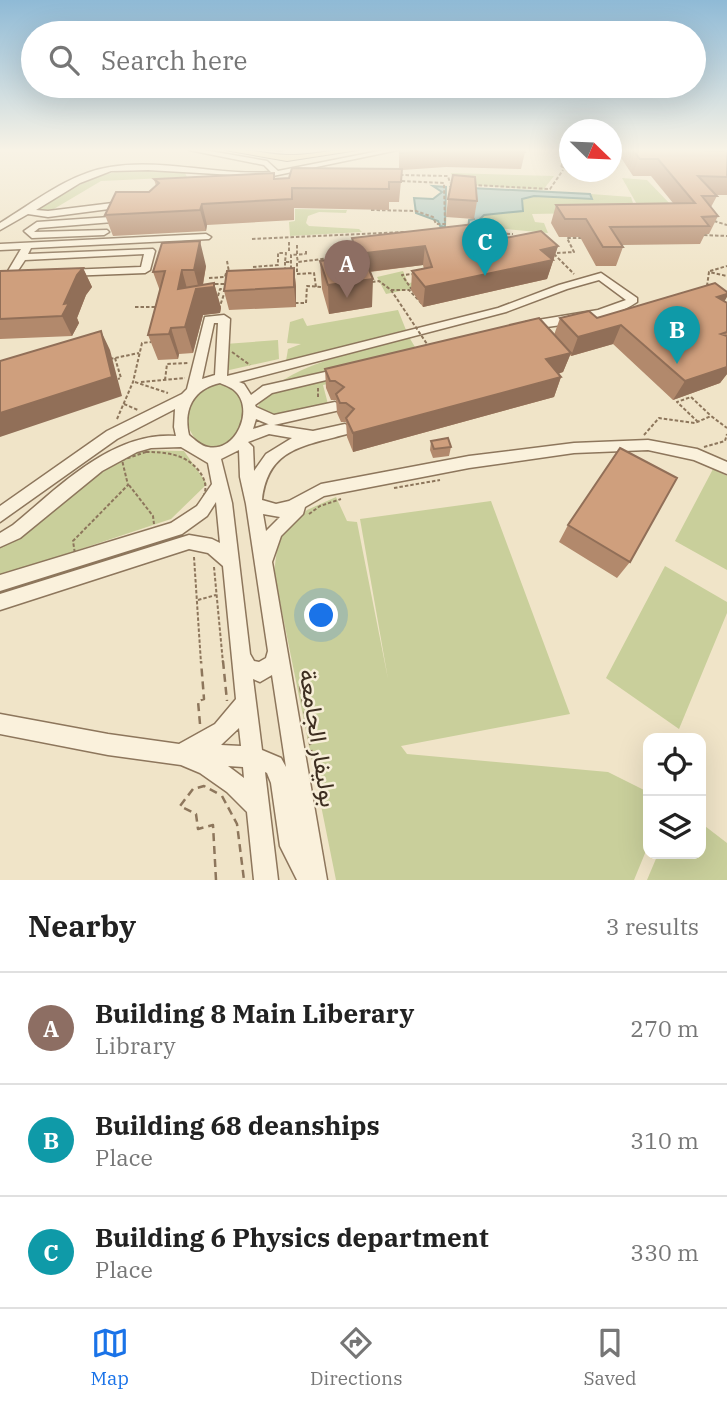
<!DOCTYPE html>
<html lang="en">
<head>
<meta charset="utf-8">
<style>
  body { margin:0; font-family:"IBM Plex Serif",Vazirmatn,serif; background:#f6f6f6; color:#222 }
  .controls { position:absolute; right:21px; bottom:21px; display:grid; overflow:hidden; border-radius:14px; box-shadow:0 7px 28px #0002 }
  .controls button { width:63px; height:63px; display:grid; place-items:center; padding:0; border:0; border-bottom:2px solid #e0e0e0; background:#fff; color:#222; font:35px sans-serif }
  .compass { position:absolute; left:559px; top:119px; width:63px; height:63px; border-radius:50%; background:#fff; box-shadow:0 7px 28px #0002; rotate:113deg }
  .you { position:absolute; left:322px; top:616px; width:24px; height:24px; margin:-18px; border:5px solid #fff; border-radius:50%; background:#1a73e8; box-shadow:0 0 0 10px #1a73e833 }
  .badge { display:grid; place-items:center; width:46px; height:46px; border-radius:50%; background:#1a73e8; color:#fff; font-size:23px; font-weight:700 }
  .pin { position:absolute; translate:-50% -58px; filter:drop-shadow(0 2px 4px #0008) }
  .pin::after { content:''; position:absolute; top:37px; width:24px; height:21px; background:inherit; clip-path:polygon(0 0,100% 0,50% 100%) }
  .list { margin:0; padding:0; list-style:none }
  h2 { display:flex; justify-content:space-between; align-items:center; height:91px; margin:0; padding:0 28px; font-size:30px }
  h2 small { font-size:23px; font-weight:400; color:#767676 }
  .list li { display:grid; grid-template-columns:46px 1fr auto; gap:21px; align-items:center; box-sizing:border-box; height:112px; padding:0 28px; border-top:2px solid #e0e0e0 }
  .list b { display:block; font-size:26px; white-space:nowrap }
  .list p { margin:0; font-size:23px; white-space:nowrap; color:#767676 }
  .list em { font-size:23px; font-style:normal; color:#767676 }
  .icon { flex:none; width:38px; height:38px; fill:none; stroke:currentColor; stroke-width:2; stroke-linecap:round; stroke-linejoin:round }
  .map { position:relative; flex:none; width:727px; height:880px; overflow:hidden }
  .search { position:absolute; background:#fff; box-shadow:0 7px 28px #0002; left:21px; right:21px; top:21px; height:77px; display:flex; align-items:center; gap:18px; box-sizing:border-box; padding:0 24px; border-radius:38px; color:#767676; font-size:26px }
  .sheet { height:427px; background:#fff }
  nav { display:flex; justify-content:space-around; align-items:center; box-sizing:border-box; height:98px; border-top:2px solid #e0e0e0; background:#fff; font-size:19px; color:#767676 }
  nav a { display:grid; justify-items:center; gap:4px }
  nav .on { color:#1a73e8 }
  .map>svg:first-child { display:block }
</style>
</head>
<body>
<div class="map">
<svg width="727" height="880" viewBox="0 0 727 880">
  <rect width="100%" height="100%" fill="#f0e4c8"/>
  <path fill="#c9cf9b" d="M131,169L185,173L187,177L101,181L47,213L35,210C67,191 94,174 131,169Z
    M451,173L554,176L543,190L469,185L466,178L452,177Z
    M622,178L647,180L673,207L639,208Z
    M591,194L631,197L636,212L532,214L535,222L544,223L548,233L486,227L477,221L484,215L523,211L522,199L534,196L591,199Z
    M295,209L347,210L346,213L319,212L308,216L306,223L309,226L359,229L362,232L290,236L289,222L295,221Z
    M403,271L408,283L428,281L429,285L386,294L377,277Z
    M398,310L406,330L286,361L288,349L301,344L287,343L290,322L303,318L307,326Z
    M409,337L424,362L323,385L328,404L272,415L258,407C276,365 367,350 409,337Z
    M278,340L279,359L225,371V344Z
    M222,382C254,394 247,420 233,443L209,450C174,429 183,391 222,382Z
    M137,450L184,451L207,484L171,519L0,576V546L48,507Z
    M713,469L727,476V570L675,541Z
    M336,497L347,521L357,522L388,679L360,519L491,501L570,714L401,746L407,754L608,772L648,792V846L634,880H336L274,572L279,535L307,510Z
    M665,566L727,602V613L679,729L606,678Z
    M701,823L727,843V880H647L658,854H701Z"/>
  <path fill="#a9c4bc" stroke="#6f938a" stroke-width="2" d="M433,186L446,187L445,227L440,226L438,221L416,213L414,198L433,199L442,192Z
    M451,187L590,194L592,199L534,196L522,199L523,211L484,215L478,221L486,227L484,234L468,232L469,220L474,219Z"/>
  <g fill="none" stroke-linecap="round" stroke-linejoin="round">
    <defs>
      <path id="minor" d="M189,150H204L267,161L278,171L384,150H398L268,177L148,170L111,171L80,183L36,210L48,211L129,201L132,202V206L48,217L28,214L0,230V223C33,203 70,173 110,167C161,158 219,176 271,172L264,165Z
        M567,155H570V169L562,166Z
        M612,159L616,161V167L612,169Z
        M110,217L115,220L113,222L39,228L34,232L107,230L109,232L104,235L32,238L24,231L37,222Z
        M206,234L211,237L209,239L31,248L28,254L153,249L155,251L150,270L145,273L67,276L62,273L67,270L141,267L144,254L25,260L17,272L26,273V277L10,279L5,276L21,249L0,250V244Z
        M601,273L637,298V302C606,323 562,324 526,330L520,326L526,322L598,310L626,300L599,280L567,289L506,312L239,382L244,384L251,395L263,386L343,368L349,372L343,376L272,393L255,405L256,407L274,415L335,402L342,407L340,410L274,425L313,431L345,424L352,429L350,433C307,446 268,446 262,500L276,504L289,501L321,484L469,456L574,443L648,440L697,449L727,462V474L694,460L648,450L574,453L469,468L324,496L305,507L303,514L281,536L272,562L327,880H297L280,846L271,783L267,773L265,772L278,880H254L247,812L227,792L200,773L181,765L108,755L0,734V714L108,734L179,744L215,724L236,699L223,566L208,553L189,549L0,610V594L189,535L212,539L220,543L216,502L207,516L182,534L0,591V575L171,523L197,506L212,484L208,463L181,447L151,448L137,452L102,471L20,538L0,547V533L13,525C58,488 112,431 176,436L174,427L175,409L117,439L0,522V506L107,431L182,394L187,389L205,317L224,315L230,319L227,376L498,308L559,285ZM214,323H218L215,375L202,379ZM220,383C224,385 231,387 235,391C255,409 236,453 208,447C201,446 195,440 189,435C183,410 193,389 220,383ZM256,419L268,424H269L253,429ZM269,434L292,438L266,454L254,471L253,447L248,442ZM239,450L240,477L246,504L268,651L266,658L259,662L254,661L250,654L232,503L221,459ZM263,514L280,517L266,531ZM272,675L286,767L281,758L262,750L253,679L260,682ZM239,728L241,746L221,745ZM228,766L243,767L244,778Z"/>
      <path id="major" d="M225,150C246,148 265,154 286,155C310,156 334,148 358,150L287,161Z"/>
    </defs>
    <use href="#minor" stroke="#8d765c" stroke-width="3"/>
    <use href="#major" stroke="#5b4430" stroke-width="2"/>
    <path stroke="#8d765c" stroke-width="2" stroke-dasharray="3.5 2" stroke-linecap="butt" d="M400,175L448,176L450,183
      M473,185L550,189L563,170
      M371,210L416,211L433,217L436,224H445L444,183L402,181
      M714,221L727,225
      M479,233L513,234
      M704,235L727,236
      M252,239L405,232
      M289,242V252
      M297,245V254
      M306,251V255
      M557,253L574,252L567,238H581
      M554,254L574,274
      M297,257L298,262L347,256
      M227,261L229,272
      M285,262V269
      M297,263V274L314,273L316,287
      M253,267L278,265V253H286L285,262H290
      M291,269V255L305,254
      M710,271L727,266
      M209,278L225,277L226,273
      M372,282L379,281L391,290H409L424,306
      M215,284H227
      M707,286L709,272L727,276
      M412,290L402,275L413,274
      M218,296L220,289H226
      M295,303H306L307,286L321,287
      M135,307H155
      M219,309L224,294
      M232,352L250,365
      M115,358L121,378L118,379
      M110,359L139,353
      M165,380L167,364L188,363
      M135,382L168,393
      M141,382L185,378
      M318,388V399
      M124,404L138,410
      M117,419L133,382L142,343L151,342
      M698,422L677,402L691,397L710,415
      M644,435L659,418L695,423L711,416L727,428
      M704,447L725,441L727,434
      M146,452C166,452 186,454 199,471C236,519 103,545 75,554L73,541L128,485L122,460Z
      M129,485L153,516L154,524
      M394,488L440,480
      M309,514L320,506L341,499
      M194,557L201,663
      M214,567L223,663
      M198,600L216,595"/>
    <path stroke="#8d765c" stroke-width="2.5" stroke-dasharray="8 5" stroke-linecap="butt" d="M223,661L227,701
      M300,686L317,784
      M200,724L198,701L204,699L201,661
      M222,796L237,824L244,880
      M216,880L213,825L198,829L196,814L180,806L193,789L204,786L217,793"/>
    <use href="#minor" fill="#faf1dc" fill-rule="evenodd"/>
    <use href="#major" fill="#f3d9a0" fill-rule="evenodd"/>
    <path stroke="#8d765c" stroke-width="2" stroke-dasharray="3.5 2" stroke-linecap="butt" d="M391,290L427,344"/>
  </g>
  <path fill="#b2896c" d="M262,150H285L282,152Z
    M399,150H524L525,152L521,169L446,167L402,170L399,202H389V210L294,208V220L207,225L206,231L113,236L105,215L149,192L156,186L154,179H275L399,169Z
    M616,150H703L705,151H723L727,150V195H716L717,196L711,207L718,216L709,234H705L700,244L622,245L623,247L616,266H596L580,237H559L551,223L556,205L673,203L651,176H633Z
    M448,199L477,201L474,219L446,217Z
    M352,238L485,242L558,246L547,279L423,307L411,290L412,271L424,269L423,265L370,272L372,307L329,314L322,289L320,261L352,257Z
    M206,266L203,285L214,283L221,308L220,313L203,315L193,353L179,354L178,359L158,360L148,335L160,291L153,272Z
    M83,268L92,287L86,295L77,318L79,323L72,336L0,339V271Z
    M294,268L296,287V307L229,310L224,291Z
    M725,301L727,303V374L720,383L673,400L613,344L571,356L570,355L563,372L558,374L561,377L554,397L353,452L347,437L346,422H341L337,413L336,400H331L326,388L325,369L554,335L560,318H597Z
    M431,441L451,447L449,456L433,458L430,450Z
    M568,525L630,562L617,578L559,542Z"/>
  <path fill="#916f58" d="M202,204L207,225L206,231L200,210Z
    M200,241L206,266L202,289L214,283L221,308L220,313L203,315L193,353L185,327L196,289H199L194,270Z
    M425,246L423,265L358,273L357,254Z
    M558,246L547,279L423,307L425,287L541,250Z
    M83,268L92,287L86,295L77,318L79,323L72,336L62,316L64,304L77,275Z
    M294,268L296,287V307L294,287Z
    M182,270L189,296L178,289Z
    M373,279L372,307L329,314L328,285Z
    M727,294V297L718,312L717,297Z
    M621,325L613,344L571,356L578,337Z
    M171,328L179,354L178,359L169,334Z
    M101,331L110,350L122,396L0,437V413Z
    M571,353L563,372L539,379L546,359Z
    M727,367V374L720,383L673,400L685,381Z
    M561,377L554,397L353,452V433Z"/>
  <path fill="#cf9f7d" stroke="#916f58" stroke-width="2" d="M400,150H524L525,152L447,150L400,153Z
    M633,150H703L705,151H723L727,150V177L698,176L717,196H702L718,216L702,217L709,226L610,227L623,247H603L586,219H565L556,205L695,203L658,159H640Z
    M292,168L402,169L401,182H389V189L292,188V199L202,204L200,210L105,215L116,192H149L159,183L154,179L274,173V179L289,178Z
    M453,175L475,177L477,201L448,199Z
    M474,224L485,242L541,231L558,246L541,250L553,260L425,287L412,271L432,267L425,246L357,254L352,238Z
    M200,241L194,270H182L178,289L214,283V287L196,289L185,327L171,328L169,334L148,335L165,271L153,272L162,243Z
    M363,255L373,279L328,285L320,261Z
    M83,268L77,275L64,304L69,303L62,316L0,319V271Z
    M294,268V287L224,291L227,271Z
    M715,283L727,292V294L717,297L727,303V332L721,334L727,336V367L685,381L621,325L578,337L560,318L589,311L597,318Z
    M539,318L571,353L546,359L561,377L353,433L346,418L354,409L346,403H340L336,394L344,387L335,381H330L325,369Z
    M101,331L112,377L0,413V361Z
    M448,438L451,447L434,449L431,441Z
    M620,448L677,478L630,562L568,525Z"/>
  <linearGradient id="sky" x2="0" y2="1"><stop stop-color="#8fbad6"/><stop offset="0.55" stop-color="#f8f3e6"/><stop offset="1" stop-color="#f8f3e6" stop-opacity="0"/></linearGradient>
  <rect width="727" height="273" fill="url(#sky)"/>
  <g text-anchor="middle" stroke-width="5" stroke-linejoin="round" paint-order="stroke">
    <g font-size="24" fill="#3d2e20" stroke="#f7eed8">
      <text transform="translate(318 738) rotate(81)" y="8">بوليفار الجامعة</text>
    </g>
  </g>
</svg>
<div class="controls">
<button><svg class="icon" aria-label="locate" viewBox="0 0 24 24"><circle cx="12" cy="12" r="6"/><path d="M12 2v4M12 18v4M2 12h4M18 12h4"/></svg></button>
<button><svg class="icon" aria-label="layers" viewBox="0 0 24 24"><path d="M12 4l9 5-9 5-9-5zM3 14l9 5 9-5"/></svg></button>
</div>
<svg class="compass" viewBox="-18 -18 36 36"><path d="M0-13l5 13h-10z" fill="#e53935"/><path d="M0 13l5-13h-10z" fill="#767676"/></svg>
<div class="you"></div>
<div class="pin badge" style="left:347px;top:298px;background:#8d6e63">A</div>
<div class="pin badge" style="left:677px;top:364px;background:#0f9aa8">B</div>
<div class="pin badge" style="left:485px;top:276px;background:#0f9aa8">C</div>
<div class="search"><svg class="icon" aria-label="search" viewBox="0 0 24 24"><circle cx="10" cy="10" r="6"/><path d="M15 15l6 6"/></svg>Search here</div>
</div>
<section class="sheet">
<h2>Nearby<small>3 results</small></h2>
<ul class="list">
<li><span class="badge" style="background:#8d6e63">A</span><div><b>Building 8 Main Liberary</b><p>Library</p></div><em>270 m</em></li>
<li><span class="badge" style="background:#0f9aa8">B</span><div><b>Building 68 deanships</b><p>Place</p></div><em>310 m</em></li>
<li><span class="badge" style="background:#0f9aa8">C</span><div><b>Building 6 Physics department</b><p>Place</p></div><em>330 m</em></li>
</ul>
</section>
<nav>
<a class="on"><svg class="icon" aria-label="map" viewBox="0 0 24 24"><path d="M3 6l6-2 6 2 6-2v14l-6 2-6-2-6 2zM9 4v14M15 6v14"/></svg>Map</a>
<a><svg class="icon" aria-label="directions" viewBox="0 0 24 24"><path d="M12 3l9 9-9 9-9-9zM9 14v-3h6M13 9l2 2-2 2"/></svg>Directions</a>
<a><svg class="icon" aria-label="saved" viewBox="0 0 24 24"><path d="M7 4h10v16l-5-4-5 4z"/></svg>Saved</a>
</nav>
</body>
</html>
